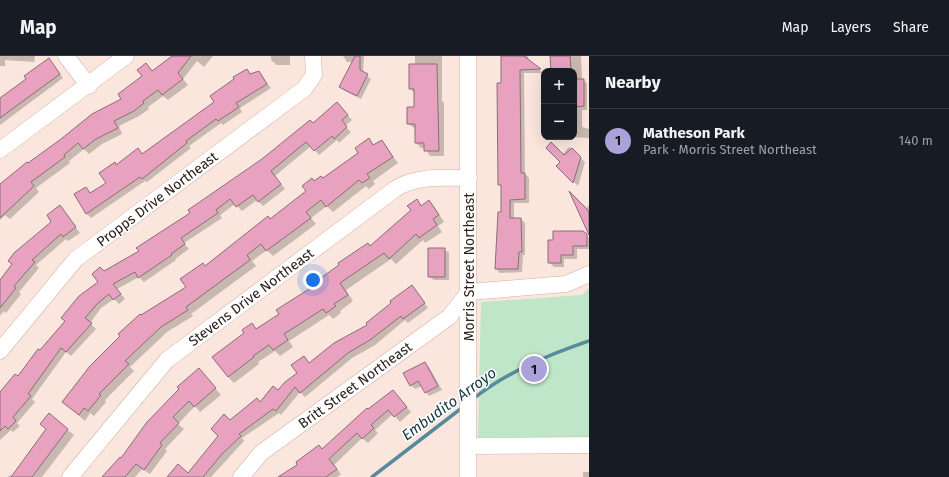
<!DOCTYPE html>
<html lang="en">
<head>
<meta charset="utf-8">
<style>
  body { margin:0; font-family:"Fira Sans",sans-serif; background:#20242c; color:#f1f3f6 }
  .controls { position:absolute; right:12px; top:12px; display:grid; overflow:hidden; border-radius:8px; box-shadow:0 4px 16px #0002 }
  .controls button { width:36px; height:36px; display:grid; place-items:center; padding:0; border:0; border-bottom:1px solid #363941; background:#171b24; color:#f1f3f6; font:20px sans-serif }
  .you { position:absolute; left:313px; top:224px; width:14px; height:14px; margin:-10px; border:3px solid #fff; border-radius:50%; background:#1a73e8; box-shadow:0 0 0 6px #1a73e833 }
  .badge { display:grid; place-items:center; width:26px; height:26px; border-radius:50%; background:#aaa2d9; color:#111; font-size:13px; font-weight:700 }
  .pin { position:absolute; translate:-50% -50%; border:2px solid #fff; box-shadow:0 1px 4px #0006 }
  .list { margin:0; padding:0; list-style:none }
  h2 { display:flex; justify-content:space-between; align-items:center; height:52px; margin:0; padding:0 16px; font-size:17px }
  h2 small { font-size:13px; font-weight:400; color:#9ea1a6 }
  .list li { display:grid; grid-template-columns:26px 1fr auto; gap:12px; align-items:center; box-sizing:border-box; height:64px; padding:0 16px; border-top:1px solid #363941 }
  .list b { display:block; font-size:15px; white-space:nowrap }
  .list p { margin:0; font-size:13px; white-space:nowrap; color:#9ea1a6 }
  .list em { font-size:13px; font-style:normal; color:#9ea1a6 }
  .map { position:relative; flex:none; width:589px; height:421px; overflow:hidden }
  header { display:flex; align-items:center; gap:24px; box-sizing:border-box; height:56px; padding:0 20px; background:#171b24; border-bottom:1px solid #363941 }
  header strong { font-size:19px }
  nav { display:flex; gap:22px; margin-inline-start:auto; font-size:14px }
  main { display:flex }
  aside { flex:1; background:#171b24 }
  .map>svg:first-child { display:block }
</style>
</head>
<body>
<header>
<strong>Map</strong>
<nav><a>Map</a><a>Layers</a><a>Share</a></nav>
</header>
<main>
<div class="map">
<svg width="589" height="421" viewBox="0 0 589 421">
  <rect width="100%" height="100%" fill="#fae6dd"/>
  <path fill="#bfe6c8" d="M589,232V381H478L481,246L582,239Z"/>
  <path fill="#0003" d="M0,0H35L34,6L5,4V10H0Z
    M172,0H213L204,11L197,5L183,23L188,29L168,44L163,40L148,51L149,53L139,60L119,70L122,78L102,88L89,98L84,93L69,105L70,107L36,132L39,136L10,163L5,159L0,164V130L123,43L143,21L146,9L153,16Z
    M271,0H290V9H277L271,4Z
    M343,0H364L363,17L371,23L361,43L345,35L341,31L353,6H347Z
    M415,0H442V45L444,47V100H430L425,92H421L416,87V73L408,68V52H415V38L410,32L415,9Z
    M502,0H528L529,5L543,17H524L525,118L529,122V147H514V163H521L525,167V199H523L522,216L500,217L496,213L502,157V132L499,128Z
    M551,0H589H581L582,24L587,27V54H582V71L589,73V82L570,81H574V15H552Z
    M53,8L63,22L0,69V43Z
    M246,14L251,19L259,16L271,32L240,52L242,56L223,69L221,67L189,90L191,92L147,126L145,125L91,162L87,158L75,139L86,132L91,138L107,127L117,110L138,93L143,98L216,46Z
    M341,52L352,64L345,70L351,76L339,87L337,84L319,99L311,90L275,120L285,133L263,150L257,144L242,155L235,148L220,159L222,162L184,187L189,193L175,203L176,204L144,226L139,221L117,233L125,243L119,248L114,243L101,252L90,267L96,273L71,300L66,296L32,343L35,346L17,367L20,370L13,376L11,374L0,384V347L40,295L99,226L104,216L140,196L313,68Z
    M369,84L375,90L381,85L398,107L373,125L375,128L369,133L366,130L333,156L327,150L311,162L316,168L273,200L267,194L252,205L256,210L191,258L193,260L167,276L130,311L134,315L105,344L106,346L94,360L90,357L85,365L63,346L141,261L188,232L205,211L270,164L308,135L315,126L323,124L359,97Z
    M569,91L585,106L578,130L558,110L561,106L558,103Z
    M571,140L586,153L589,149V171L584,165Z
    M416,145L422,150L429,146L435,152L444,166L438,170L442,176L425,187L423,184L396,208L391,203L346,234L353,245L340,255L341,257L333,263L329,259L289,285L293,291L280,300L275,295L258,306L259,308L234,327L228,321L214,301L245,278L252,268L258,274L371,191L412,154Z
    M60,151L80,177L68,185L66,183L36,209L39,212L19,236L21,238L6,257L4,255L0,260V224L13,209L9,205L53,166Z
    M583,176L589,182V193H577V203H564V211H554L549,206L554,185Z
    M444,193L449,197V224H434L429,220Z
    M416,235L428,252L408,267L405,264L375,289L352,302L305,341L300,336L281,359L279,357L242,382L244,385L211,421H168L188,419L230,365L278,336L309,308L369,269Z
    M425,307L429,311L442,334L429,340L422,330L415,333L411,329Z
    M204,319L221,339L200,356L195,350L178,368L184,373L165,393L167,395L150,418L142,413L135,421H103Z
    M397,340L411,356L400,366L393,358L375,374L378,377L368,387L362,382L334,409L341,418L337,421H280L322,394L368,354Z
    M49,359L74,379L42,421H8L10,419L13,421L47,374Z
    M583,416H589V421H583Z"/>
  <g fill="none" stroke-linecap="round" stroke-linejoin="round">
    <path stroke="#568a9d" stroke-width="3.5" d="M473,343C507,316 548,299 589,285
      M372,421L463,351"/>
  </g>
  <path fill="#e8a2c0" stroke="#8b6c79" d="M172,0H191L178,17L183,23L162,39L158,34L143,45L144,47L134,55L114,65L118,72L96,83L83,93L78,87L64,99L65,101L31,126L34,130L0,162V128L27,106L28,107L61,83L92,58L121,43L118,38L142,20L137,14L146,7L152,15Z
    M355,0H360V14L368,18L357,40L339,31Z
    M501,0H524L541,13L520,14L521,117H525V143L510,144V162H521L522,196H519L518,213H495L498,156H501V129H498L497,27H501Z
    M550,0H570L571,15H551Z
    M49,2L60,18L0,62V42L26,23L24,20Z
    M409,8H437L439,95H424V87H415V68H407V51H414V33H409Z
    M247,13L250,18L259,15L267,28L236,47L239,51L218,65L216,63L186,85L187,87L142,123L140,121L86,158L74,138L86,131L90,137L106,127L99,117L115,106L116,109L138,92L142,98L214,46L210,40L234,23L233,21Z
    M574,23H584V50L574,51Z
    M337,46L348,59L342,64L347,71L334,83L332,80L314,95L306,86L271,115L281,128L258,146L253,139L236,151L230,143L216,154L218,157L181,182L185,188L171,198L172,199L138,222L135,216L113,228L121,238L113,244L109,238L97,248L85,262L92,267L66,296L61,292L28,338L31,340L13,361L16,365L8,373L5,370L0,375V336L15,318L18,320L38,293L40,294L65,265L61,262L79,240L98,226L92,218L100,211L104,215L139,195L136,192L190,157L188,154L262,103L310,64L313,67Z
    M369,82L373,89L382,84L393,101L367,118L370,122L362,127L359,124L326,151L321,144L306,156L311,162L266,195L261,188L247,199L250,204L186,251L188,254L161,271L125,305L129,308L99,338L101,339L88,355L84,352L79,359L62,346L90,310L120,280L118,278L140,258L141,259L186,231L180,223L203,207L205,210L268,160L270,163L306,135L302,130L312,122L314,125L321,120L323,122L358,97L355,92Z
    M551,86L564,99L572,92L581,101L573,127L556,110L560,106L546,92Z
    M569,135L587,153L589,157V179Z
    M417,143L421,150L429,144L439,159L433,163L437,169L419,182L416,178L389,203L384,197L340,227L348,239L334,248L336,250L326,257L323,253L284,278L288,284L273,294L269,289L253,300L254,301L228,321L212,301L244,277L242,274L252,267L256,273L279,258L276,254L309,233L308,231L339,209L338,207L368,187L370,190L411,154L407,150Z
    M60,149L76,171L63,181L61,178L32,204L35,206L14,230L16,232L0,252V224L12,208L8,205L14,197L51,166L47,159Z
    M553,175H583L587,178V190H573V199H561V207H548V184H553Z
    M428,192H445V221H428Z
    M412,229L425,247L403,263L401,260L370,284L348,297L300,337L295,331L276,355L273,353L239,378L241,380L222,398L203,421H167L178,408L188,417L218,380L211,373L224,358L230,364L257,342L260,346L273,330L278,334L285,326L297,317L291,309L304,300L309,307L334,287L367,269L366,267L391,247L390,245Z
    M425,306L438,330L425,337L418,325L410,330L403,317Z
    M199,312L216,332L194,351L189,345L173,361L179,367L160,387L162,389L144,414L136,408L125,421H102L120,401L121,402L147,366L179,333L177,331Z
    M393,334L407,351L394,361L388,354L371,369L374,372L362,383L357,377L329,403L337,413L326,421H278L297,409L296,406L319,389L322,393L367,352L368,353Z
    M49,357L68,373L32,421H11L46,373L40,368Z"/>
  <g fill="none" stroke-linecap="round" stroke-linejoin="round">
    <defs>
      <path id="minor" d="M66,0L89,30
        M468,0V421
        M0,94L126,0
        M0,295L76,203L304,33L314,19L313,0
        M469,390L589,389
        M70,421L167,304L395,133C417,119 443,122 469,122
        M241,421L261,397L449,261L469,236L566,228L589,218"/>
    </defs>
    <use href="#minor" stroke="#d2b1a4" stroke-width="17"/>
    <use href="#minor" stroke="#fff" stroke-width="16"/>
  </g>
  <g text-anchor="middle" stroke-width="3" stroke-linejoin="round" paint-order="stroke">
    <g font-size="14" fill="#2d201b" stroke="#fff">
      <text transform="translate(157 143) rotate(-37)" y="5">Propps Drive Northeast</text>
      <text transform="translate(469 211) rotate(-90)" y="5">Morris Street Northeast</text>
      <text transform="translate(251 241) rotate(-37)" y="5">Stevens Drive Northeast</text>
      <text transform="translate(355 329) rotate(-36)" y="5">Britt Street Northeast</text>
    </g>
    <g font-size="15" font-style="italic" fill="#123845" stroke="#fff">
      <text transform="translate(449 348) rotate(-36)" y="5">Embudito Arroyo</text>
    </g>
  </g>
</svg>
<div class="controls">
<button>+</button>
<button>−</button>
</div>
<div class="you"></div>
<div class="pin badge" style="left:534px;top:313px">1</div>
</div>
<aside>
<h2>Nearby<small></small></h2>
<ul class="list">
<li><span class="badge">1</span><div><b>Matheson Park</b><p>Park · Morris Street Northeast</p></div><em>140 m</em></li>
</ul>
</aside>
</main>
</body>
</html>
